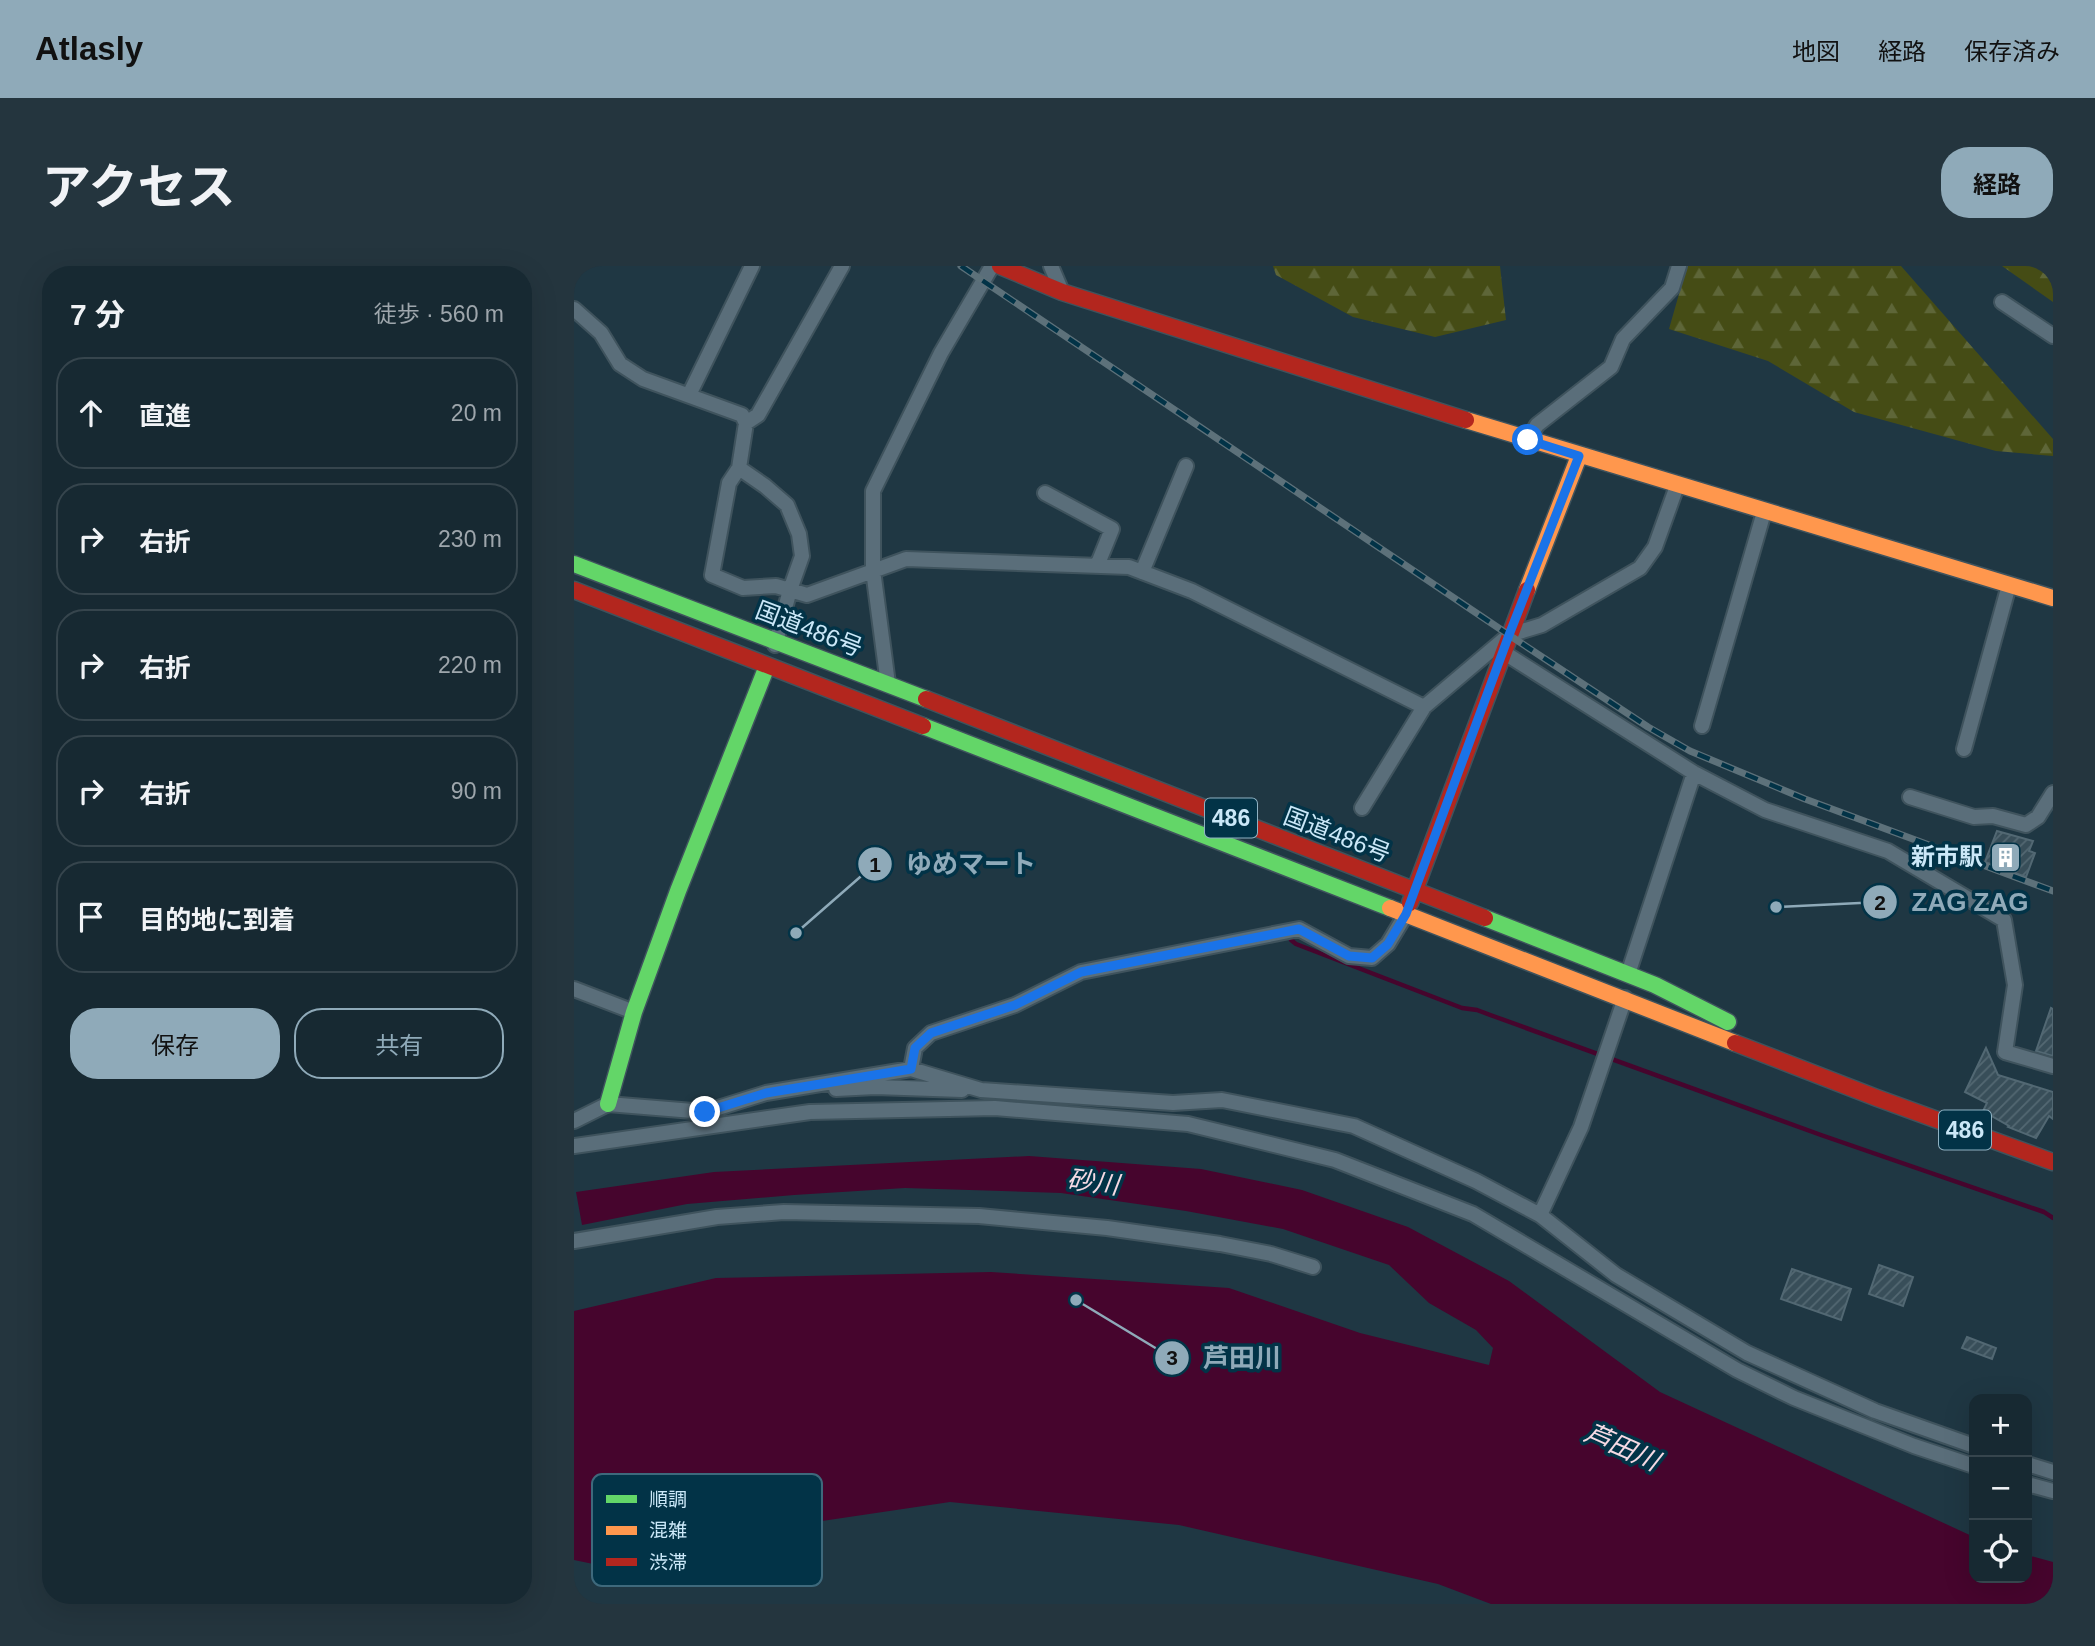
<!DOCTYPE html>
<html lang="ja">
<head>
<meta charset="utf-8">
<style>
  body { margin:0; font-family:Arial,"Noto Sans JP",sans-serif; background:#24353e; color:#f1f3f6 }
  .controls { position:absolute; right:21px; bottom:21px; display:grid; overflow:hidden; border-radius:14px; box-shadow:0 7px 28px #0002 }
  .controls button { width:63px; height:63px; display:grid; place-items:center; padding:0; border:0; border-bottom:2px solid #36454d; background:#172932; color:#f1f3f6; font:35px sans-serif }
  .stop { position:absolute; width:21px; height:21px; margin:-16px; border:5px solid #1a73e8; border-radius:50%; background:#fff }
  .stop.end { background:#1a73e8; border-color:#fff; box-shadow:0 2px 7px #0008 }
  .list { margin:0; padding:0; list-style:none }
  h2 { display:flex; justify-content:space-between; align-items:center; height:91px; margin:0; padding:0 28px; font-size:30px }
  h2 small { font-size:23px; font-weight:400; color:#9ea6ac }
  .list li { display:grid; grid-template-columns:46px 1fr auto; gap:21px; align-items:center; box-sizing:border-box; height:112px; margin:0 14px 14px; padding:0 14px; border:2px solid #36454d; border-radius:28px }
  .list b { display:block; font-size:26px; white-space:nowrap }
  .list em { font-size:23px; font-style:normal; color:#9ea6ac }
  .actions { display:flex; gap:14px; padding:21px 28px }
  .actions a { flex:1; padding:16px 0; border:2px solid #8faab9; border-radius:28px; text-align:center; font-size:24px; color:#8faab9 }
  .actions .main { background:#8faab9; color:#111 }
  .icon { flex:none; width:38px; height:38px; fill:none; stroke:currentColor; stroke-width:2; stroke-linecap:round; stroke-linejoin:round }
  .map { position:relative; flex:none; width:1479px; height:1338px; overflow:hidden; border-radius:28px }
  header { display:flex; align-items:center; gap:42px; box-sizing:border-box; height:98px; padding:0 35px; background:#8faab9; color:#111 }
  header strong { font-size:33px }
  nav { display:flex; gap:38px; margin-inline-start:auto; font-size:24px }
  .intro { display:flex; align-items:center; justify-content:space-between; box-sizing:border-box; height:168px; padding:0 42px }
  h1 { margin:0; font-size:49px }
  .button { padding:18px 32px; border-radius:28px; background:#8faab9; color:#111; font-size:24px; font-weight:700 }
  main { display:flex; gap:42px; padding:0 42px }
  aside { flex:1; background:#172932; border-radius:28px; box-shadow:0 7px 28px #0002 }
  .map>svg:first-child { display:block }
</style>
</head>
<body>
<header>
<strong>Atlasly</strong>
<nav><a>地図</a><a>経路</a><a>保存済み</a></nav>
</header>
<div class="intro"><h1>アクセス</h1><a class="button">経路</a></div>
<main>
<aside>
<h2>7 分<small>徒歩 · 560 m</small></h2>
<ul class="list">
<li><svg class="icon" aria-label="ahead" viewBox="0 0 24 24"><path d="M12 20V5M6 11l6-6 6 6"/></svg><div><b>直進</b></div><em>20 m</em></li>
<li><svg class="icon" aria-label="right" viewBox="0 0 24 24"><path d="M7 20v-9h11M14 6l5 5-5 5"/></svg><div><b>右折</b></div><em>230 m</em></li>
<li><svg class="icon" aria-label="right" viewBox="0 0 24 24"><path d="M7 20v-9h11M14 6l5 5-5 5"/></svg><div><b>右折</b></div><em>220 m</em></li>
<li><svg class="icon" aria-label="right" viewBox="0 0 24 24"><path d="M7 20v-9h11M14 6l5 5-5 5"/></svg><div><b>右折</b></div><em>90 m</em></li>
<li><svg class="icon" aria-label="arrive" viewBox="0 0 24 24"><path d="M6 21V4h12l-3 4 3 4H6"/></svg><div><b>目的地に到着</b></div></li>
</ul>
<div class="actions"><a class="main">保存</a><a>共有</a></div>
</aside>
<div class="map">
<svg width="1479" height="1338" viewBox="0 0 1479 1338">
  <defs>
    <pattern id="forest-firs" width="22" height="20" patternUnits="userSpaceOnUse" patternTransform="scale(1.75)"><rect width="22" height="20" fill="#454c15"/><path d="M5 1l3.5 6h-7zM16 11l3.5 6h-7z" fill="#5e6638"/></pattern>
    <pattern id="building-hatch" width="6" height="6" patternUnits="userSpaceOnUse" patternTransform="scale(1.75)"><rect width="6" height="6" fill="#384e59"/><path d="M-1 1l2-2M0 6l6-6M5 7l2-2" fill="none" stroke="#536872"/></pattern>
  </defs>
  <rect width="100%" height="100%" fill="#1f3743"/>
  <path fill="url(#forest-firs)" d="M699,0H926L932,54L861,71L779,51L702,9Z
    M1113,0H1327L1479,173V190L1422,185L1280,146L1194,95L1095,63Z
    M1428,0H1479V36Z"/>
  <path fill="#46052d" d="M455,890L627,903L728,924L834,961L935,1015L1086,1126L1400,1271V1312H1453V1289L1479,1296V1338H917L864,1318L605,1259L376,1236L147,1270L58,1306L0,1294V1045L142,1012L417,1006L655,1022L786,1067L915,1099L919,1082L902,1064L855,1037L815,999L709,963L612,945L487,927L331,922L220,929L113,938L8,959L2,926L140,906Z"/>
  <g fill="none" stroke-linecap="round" stroke-linejoin="round">
    <path stroke="#46052d" stroke-width="4.5" d="M717,674L722,678L888,742L903,744L919,750L1247,869L1470,946L1479,952"/>
  </g>
  <path fill="url(#building-hatch)" stroke="#526873" stroke-width="2" d="M1423,565L1459,575L1455,585L1461,587L1452,611L1411,596Z
    M1477,742L1479,743V790L1462,785Z
    M1412,782L1424,809L1479,826V853L1475,850L1462,872L1434,861L1435,860L1409,845L1413,837L1391,826Z
    M1305,999L1339,1011L1329,1040L1295,1028Z
    M1218,1003L1277,1023L1267,1054L1207,1033Z
    M1393,1071L1422,1082L1418,1093L1388,1082Z"/>
  <g fill="none" stroke-linecap="round" stroke-linejoin="round">
    <defs>
      <path id="street" d="M477,0L488,26
        M1428,36L1479,70
        M0,43L27,67L46,98L69,113L168,149L172,157L165,202L191,220L213,239L225,268L228,290L216,324L201,379
        M115,129L178,0
        M172,157L184,149L268,0
        M954,174L963,159L1037,101L1049,73L1098,22L1105,0
        M165,202L155,217L138,309L169,322L202,320L233,329L332,293L555,301L618,325L850,441
        M471,227L538,263L523,300
        M568,306L612,200
        M929,386L1120,507L1191,544L1314,585L1430,654L1441,719L1431,786L1479,800
        M314,418L299,304V225L367,87L418,0
        M1128,460L1190,246
        M1390,483L1435,319
        M1336,531L1400,551L1419,550L1452,559L1464,551L1479,527
        M788,542L850,441L935,369L968,359L1066,302L1081,281L1103,220
        M1054,708L1120,507
        M0,723L60,746
        M337,803L341,782L357,767L441,739L507,706L725,663L775,690L798,692L814,678L832,648
        M262,823L301,821L388,824
        M131,846L192,827L337,803L407,824L599,837L648,834L780,860L902,915L966,949L1042,1009L1173,1087L1301,1145L1400,1180
        M0,855L34,838L131,846L134,852
        M0,880L236,846L421,842L614,858L761,894L899,948L1163,1104L1220,1132L1340,1180L1400,1200
        M966,949L1007,861L1051,732
        M0,975L143,951L210,946L405,950L533,962L646,978L697,988L739,1001
        M1453,1198L1479,1206
        M1453,1218L1479,1225"/>
      <path id="fast" d="M0,298L352,433
        M349,460L816,642
        M911,652L1081,719L1154,756
        M34,838L60,746L104,625L193,400"/>
      <path id="slow" d="M892,154L1479,332
        M953,324L1005,190
        M816,642L1161,777"/>
      <path id="jam" d="M426,0L488,26L892,154
        M0,324L349,460
        M352,433L911,652
        M836,637L953,324
        M1161,777L1303,832L1479,896"/>
    </defs>
    <use href="#street" stroke="#3f535d" stroke-width="18"/>
    <use href="#fast" stroke="#3f535d" stroke-width="19"/>
    <use href="#slow" stroke="#3f535d" stroke-width="19"/>
    <use href="#jam" stroke="#3f535d" stroke-width="19"/>
    <use href="#street" stroke="#5a6e7a" stroke-width="14"/>
    <use href="#fast" stroke="#63d668" stroke-width="16"/>
    <use href="#slow" stroke="#ff974d" stroke-width="16"/>
    <use href="#jam" stroke="#b3261e" stroke-width="16"/>
    <defs>
      <path id="rail" d="M387,0L935,369L1074,461L1116,485L1231,533L1479,625"/>
    </defs>
    <use href="#rail" stroke="#5d717a" stroke-width="7"/>
    <use href="#rail" stroke="#023347" stroke-width="4.5" stroke-dasharray="13" stroke-linecap="butt"/>
  </g>
  <g fill="none" stroke-linecap="round" stroke-linejoin="round">
    <path stroke="#1a73e8" stroke-width="9" d="M131,846L192,827L337,803L341,782L357,767L441,739L507,706L725,663L775,690L798,692L814,678L832,648L935,369L1005,190L954,174"/>
  </g>
  <defs>
    <symbol id="building-square" viewBox="-11 -11 22 22"><rect x="-9" y="-9" width="18" height="18" rx="4" fill="#8faab9" stroke="#023347"/><path d="M-4-6H4V6H1V3H-1V6H-4ZM-2.5-4.3h1.7v1.8h-1.7ZM.8-4.3h1.7v1.8H.8ZM-2.5-1h1.7V.8h-1.7ZM.8-1h1.7V.8H.8Z" fill="#fff"/></symbol>
  </defs>
  <g fill-rule="evenodd">
    <use href="#building-square" x="1414" y="574" width="35" height="35"/>
  </g>
  <g text-anchor="middle" stroke-width="7" stroke-linejoin="round" paint-order="stroke">
    <g fill="#023347" stroke="#8fb2c3" stroke-width="2">
      <rect x="631" y="532.5" width="52" height="39" rx="5"/>
      <rect x="1365" y="844.5" width="52" height="39" rx="5"/>
    </g>
    <g font-size="23" font-weight="bold" fill="#cbe8f8">
      <text x="657" y="560">486</text>
      <text x="1391" y="872">486</text>
    </g>
    <g font-size="24" fill="#cbe8f8" stroke="#023347">
      <text transform="translate(235 363) rotate(21)" y="8">国道486号</text>
      <text transform="translate(763 569) rotate(21)" y="8">国道486号</text>
    </g>
    <g font-size="24" font-weight="bold" fill="#cbe8f8" stroke="#023347" text-anchor="end">
      <text x="1409" y="599">新市駅</text>
    </g>
    <g font-size="26" font-style="italic" fill="#f6dae4" stroke="#023347">
      <text transform="translate(519 916) rotate(7)" y="9">砂川</text>
      <text transform="translate(1048 1181) rotate(24)" y="9">芦田川</text>
    </g>
  </g>
  <rect x="18" y="1208" width="230" height="112" rx="10" fill="#023347" stroke="#3e697c" stroke-width="2"/>
  <rect x="32" y="1229" width="31" height="8" fill="#63d668"/>
  <rect x="32" y="1260" width="31" height="9" fill="#ff974d"/>
  <rect x="32" y="1292" width="31" height="8" fill="#b3261e"/>
  <g font-size="19" fill="#cbe8f8">
    <text x="75" y="1240">順調</text>
    <text x="75" y="1271">混雑</text>
    <text x="75" y="1303">渋滞</text>
  </g>
  <path fill="none" stroke="#8faab9" stroke-width="2.5" d="M222 667L301 598M1202 641L1306 636M502 1034L598 1092"/>
  <g fill="#8faab9" stroke="#023347" stroke-width="2.5">
    <circle cx="222" cy="667" r="7"/>
    <circle cx="1202" cy="641" r="7"/>
    <circle cx="502" cy="1034" r="7"/>
    <circle cx="301" cy="598" r="18"/>
    <circle cx="1306" cy="636" r="18"/>
    <circle cx="598" cy="1092" r="18"/>
  </g>
  <g font-size="21" text-anchor="middle" font-weight="bold" fill="#111">
    <text x="301" y="606">1</text>
    <text x="1306" y="644">2</text>
    <text x="598" y="1099">3</text>
  </g>
  <g font-size="26" text-anchor="middle" font-weight="bold" fill="#8faab9" stroke="#023347" stroke-width="7" stroke-linejoin="round" paint-order="stroke">
    <text x="397" y="607">ゆめマート</text>
    <text x="1396" y="645">ZAG ZAG</text>
    <text x="668" y="1101">芦田川</text>
  </g>
</svg>
<div class="controls">
<button>+</button>
<button>−</button>
<button><svg class="icon" aria-label="locate" viewBox="0 0 24 24"><circle cx="12" cy="12" r="6"/><path d="M12 2v4M12 18v4M2 12h4M18 12h4"/></svg></button>
</div>
<div class="stop" style="left:954px;top:174px"></div>
<div class="stop end" style="left:131px;top:846px"></div>
</div>
</main>
</body>
</html>
